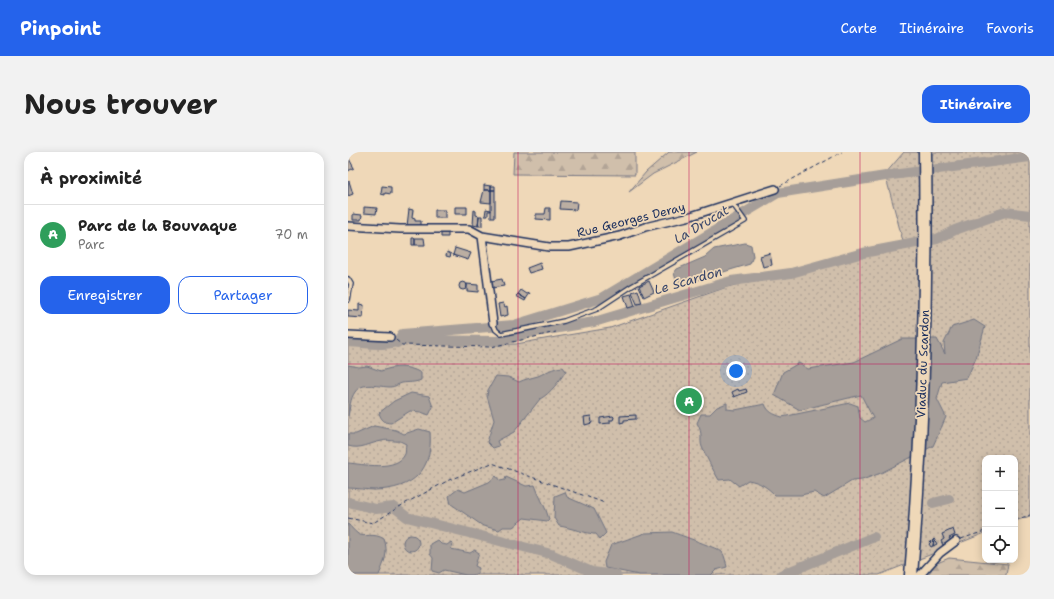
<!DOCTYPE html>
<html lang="fr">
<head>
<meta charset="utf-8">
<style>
  body { margin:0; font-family:"Shantell Sans",sans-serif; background:#f2f2f2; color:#222 }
  .controls { position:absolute; right:12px; bottom:12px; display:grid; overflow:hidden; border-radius:8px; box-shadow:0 2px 10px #0003 }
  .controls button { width:36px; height:36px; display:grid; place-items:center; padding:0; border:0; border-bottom:1px solid #e0e0e0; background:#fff; color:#222; font:20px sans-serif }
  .you { position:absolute; left:388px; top:219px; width:14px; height:14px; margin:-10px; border:3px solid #fff; border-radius:50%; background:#1a73e8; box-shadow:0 0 0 6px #1a73e833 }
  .badge { display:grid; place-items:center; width:26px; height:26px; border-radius:50%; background:#2563eb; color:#fff; font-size:13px; font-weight:700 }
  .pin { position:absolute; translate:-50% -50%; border:2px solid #fff; box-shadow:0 1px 4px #0006 }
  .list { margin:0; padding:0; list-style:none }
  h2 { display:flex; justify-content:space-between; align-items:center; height:52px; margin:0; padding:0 16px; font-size:17px }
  h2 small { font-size:13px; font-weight:400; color:#767676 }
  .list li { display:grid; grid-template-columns:26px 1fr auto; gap:12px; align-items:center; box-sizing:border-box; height:60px; padding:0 16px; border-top:1px solid #e0e0e0 }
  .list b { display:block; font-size:15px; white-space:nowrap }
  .list p { margin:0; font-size:13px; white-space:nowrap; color:#767676 }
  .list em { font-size:13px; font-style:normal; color:#767676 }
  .actions { display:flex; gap:8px; padding:12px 16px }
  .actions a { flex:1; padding:9px 0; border:1px solid #2563eb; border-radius:12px; text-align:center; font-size:14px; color:#2563eb }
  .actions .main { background:#2563eb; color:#fff }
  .icon { flex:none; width:22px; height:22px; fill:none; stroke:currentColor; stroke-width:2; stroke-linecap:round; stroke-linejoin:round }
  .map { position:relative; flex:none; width:682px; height:423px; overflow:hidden; border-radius:12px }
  header { display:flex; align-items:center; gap:24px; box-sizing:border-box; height:56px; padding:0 20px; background:#2563eb; color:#fff }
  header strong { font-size:19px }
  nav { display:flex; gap:22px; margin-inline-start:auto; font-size:14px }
  .intro { display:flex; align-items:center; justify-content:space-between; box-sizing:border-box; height:96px; padding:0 24px }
  h1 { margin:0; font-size:28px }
  .button { padding:10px 18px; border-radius:12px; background:#2563eb; color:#fff; font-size:14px; font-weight:700 }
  main { display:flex; gap:24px; padding:0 24px }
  aside { flex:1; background:#fff; border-radius:12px; box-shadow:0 2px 10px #0003 }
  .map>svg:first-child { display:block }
</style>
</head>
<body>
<header>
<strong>Pinpoint</strong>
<nav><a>Carte</a><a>Itinéraire</a><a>Favoris</a></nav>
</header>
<div class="intro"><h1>Nous trouver</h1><a class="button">Itinéraire</a></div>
<main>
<aside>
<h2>À proximité<small></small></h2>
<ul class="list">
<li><span class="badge" style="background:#2e9e5b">A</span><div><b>Parc de la Bouvaque</b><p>Parc</p></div><em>70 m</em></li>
</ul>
<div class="actions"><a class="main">Enregistrer</a><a>Partager</a></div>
</aside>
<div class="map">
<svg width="682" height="423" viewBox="0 0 682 423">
  <defs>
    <pattern id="grass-dots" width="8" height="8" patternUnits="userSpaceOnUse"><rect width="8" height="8" fill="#d0bfab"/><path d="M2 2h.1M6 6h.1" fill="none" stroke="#b2a496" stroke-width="1.8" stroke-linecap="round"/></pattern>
    <pattern id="forest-firs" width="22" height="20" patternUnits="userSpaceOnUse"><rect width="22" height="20" fill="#d0bfab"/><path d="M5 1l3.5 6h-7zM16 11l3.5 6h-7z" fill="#b2a496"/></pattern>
  </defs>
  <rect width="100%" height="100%" fill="#efd8b8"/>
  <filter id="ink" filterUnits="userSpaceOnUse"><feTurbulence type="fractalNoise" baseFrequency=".025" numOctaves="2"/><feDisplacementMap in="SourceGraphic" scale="8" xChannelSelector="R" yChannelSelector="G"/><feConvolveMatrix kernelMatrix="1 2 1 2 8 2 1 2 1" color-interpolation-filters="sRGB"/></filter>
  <g filter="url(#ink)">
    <path fill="url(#grass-dots)" stroke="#767784" d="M556,0H682V364L667,369V306H637V381L531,423H0V186L58,191L131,193L168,192L214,184L262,176L379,135L556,93L537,22Z"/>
    <path fill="url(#forest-firs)" stroke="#767784" d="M166,0H287V23L165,22Z
      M321,0H349L305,22L281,40L298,20Z
      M601,406L660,412L658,423H580L587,412Z"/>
    <path fill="#a69e99" stroke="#6e7281" d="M397,91L403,93L405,104L402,112L339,131L328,128L326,121L329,117L357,105L366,97Z
      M626,168L637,175L628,206L619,226L594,230L589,247L598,265L585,294L533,321L514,328L504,329L476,346L466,340L453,343H427C419,335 412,330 400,328L391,334L382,327L371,328C364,316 359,307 354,295C351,287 356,283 349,271L353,262H362L369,255L379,251V257L387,258L417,252C420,260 425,262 434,265L502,251L510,254L512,266L517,270L525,266L513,243L452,258L426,243L435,220L451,211L460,217L506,210L554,187H589L597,202L596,191L604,175Z
      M0,213L11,215L19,214L33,219C47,214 59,213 73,221V228C66,231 61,230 54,231C50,232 47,235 42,235C32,235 14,229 7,240C2,247 2,256 0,264Z
      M215,215L218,219C211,229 203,241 192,247L166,280L149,289L151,294L145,296L139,290L146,268L139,244L140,238L148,224L160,225L171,230C177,227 183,226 190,224C199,220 204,216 215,215Z
      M63,241L81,244L85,255L81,263L73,260L62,259L43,271C36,271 33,267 31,261L46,249Z
      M26,274L48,278L56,282L71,277L82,280C85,318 66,337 27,338C18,338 9,336 0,336V311C14,312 49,320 57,302C58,300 57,295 58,292L52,289C46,290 40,287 34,289C21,291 13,298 0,294V282H8Z
      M148,324L152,329L157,328L158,325L178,334L187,333C191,345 198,355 201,367L199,369L176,366L165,375H155L151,378L135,374L103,352L101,344L110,337L117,340L141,330Z
      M217,340L219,345L246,357L258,381L252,387L248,382C243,383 220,375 211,374L206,366L207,344Z
      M0,372C3,375 6,379 10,382C16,386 26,380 36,387C41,400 36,411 31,423H0Z
      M324,380C332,383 372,397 374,400C377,404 378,411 379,415L368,418L363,423H291L257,416L256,410L263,393L297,381Z
      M55 391a8 8 0 1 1 16 0a8 8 0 1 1-16 0Z
      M89,388L93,392L99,393L103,390L105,392L103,397L122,401L127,398L131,401L127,414L131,416L130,421L125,423H118L96,418L91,421L84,419L85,406L82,402V392Z"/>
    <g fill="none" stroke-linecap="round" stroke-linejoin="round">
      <path stroke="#a69e99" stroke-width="10" d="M0,190C18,191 39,195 56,188L152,189L181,181L246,170L383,129L443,121L515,101L589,87L607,78L657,60L682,63
        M49,191L54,182L166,173L254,146L430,41L544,23L682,5
        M0,350L28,357L46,355L59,365L203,402L244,420L268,423
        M585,351L601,347
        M433,423L526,385"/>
    </g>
    <path fill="#bbaea2" stroke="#1b2f5e" d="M0,5L6,16L0,19Z
      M1,29L5,42L0,44V30Z
      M136,33L143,34V38H136Z
      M34,34L43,35V42L37,41V43L33,42Z
      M143,34H147V38H143Z
      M136,38H143V51L133,50Z
      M143,38H147V65H143Z
      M213,49L229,50L228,58L212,57Z
      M16,55L29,56L28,62L16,61Z
      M107,55H119V62H107Z
      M198,56H202V68L188,67V62H197Z
      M61,57L65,58L64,66L67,67V69H73V74H59Z
      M138,57L143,58V59H140V64H137Z
      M87,58H97V66H87Z
      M126,58L128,59V63L131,64L130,74L125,73Z
      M5,62L14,63L13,68H5Z
      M131,64H134V74H130Z
      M93,81H100V85H93Z
      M64,86H67V93H64Z
      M67,86H76L77,93H67Z
      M107,96L123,101L120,108L105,103Z
      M99,100L103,102L102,105L98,104Z
      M422,101L424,113L415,115L412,104Z
      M192,111L194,117L181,121L179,116Z
      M154,127L156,134L144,136L143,129Z
      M301,129L306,140L296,145L291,134Z
      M111 134a4 4 0 1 1 8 0a4 4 0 1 1-8 0Z
      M119,132L130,133V140L119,139Z
      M173,138L179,142L182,141L178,147L170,142Z
      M290,138L294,151L289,152L284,140Z
      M170,142L178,147L177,149L168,144Z
      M283,142L287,154L280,156L276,144Z
      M155,151L157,155L159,154L160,163L152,165L150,152Z
      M11,152L16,153L15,166L0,165V158L11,159Z
      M390,237L391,239L398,237L399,240L386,245L384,240Z
      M346,256L347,260L343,261L342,257Z
      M288,263V267L276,268V270L272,271V264Z
      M243,264L244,271L237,273L236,265Z
      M265,264L266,265L265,268H262V271L252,272V266Z
      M605,377L607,383L601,386L603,389L595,393L593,389L596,387L594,382Z
      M586,387L589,392L585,394Z
      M586,387L585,394L583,395L581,392Z"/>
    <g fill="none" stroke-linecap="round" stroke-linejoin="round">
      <defs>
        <path id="service" d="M0,127L3,132L0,148
          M145,171L148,178L153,182L216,169L249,157L284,134L397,69L384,51"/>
        <path id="minor" d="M0,74L52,77H121L134,84L201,95H221L272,84L297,75L343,64L427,37
          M134,84L145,171
          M0,183L42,185
          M572,423L592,401L608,389"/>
        <path id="motorway" d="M563,423C575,282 579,141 577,0"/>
      </defs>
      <use href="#service" stroke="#1b2f5e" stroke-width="6"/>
      <use href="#minor" stroke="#1b2f5e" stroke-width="10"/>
      <use href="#motorway" stroke="#1b2f5e" stroke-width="15"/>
      <path stroke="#1b2f5e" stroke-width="1" stroke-dasharray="4 3" stroke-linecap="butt" d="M432,34L494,0
        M48,188L54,193L143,195L208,180
        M0,366L25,371L56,352L101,328L144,311L257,351
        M667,368L682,363
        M613,387L637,379"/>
      <use href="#service" stroke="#efd8b8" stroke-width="3.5"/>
      <use href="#minor" stroke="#efd8b8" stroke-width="7"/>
      <use href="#motorway" stroke="#efd8b8" stroke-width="12"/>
    </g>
  </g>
  <path fill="none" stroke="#c2185b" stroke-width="1" stroke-opacity="0.55" d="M170,0V423M341,0V423M512,0V423M0,212H682"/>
  <g text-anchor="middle" stroke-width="3.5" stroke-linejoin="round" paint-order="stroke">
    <g font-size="12" fill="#1b2f5e" stroke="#efd8b8">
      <text transform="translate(283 68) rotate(-14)" y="4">Rue Georges Deray</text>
      <text transform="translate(575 212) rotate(-88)" y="4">Viaduc du Scardon</text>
    </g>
    <g font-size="13" font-style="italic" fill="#37456a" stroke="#efd8b8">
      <text transform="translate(353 72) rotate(-31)" y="5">La Drucat</text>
      <text transform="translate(340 128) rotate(-16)" y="5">Le Scardon</text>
    </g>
  </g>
</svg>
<div class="controls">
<button>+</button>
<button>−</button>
<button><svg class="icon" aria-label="locate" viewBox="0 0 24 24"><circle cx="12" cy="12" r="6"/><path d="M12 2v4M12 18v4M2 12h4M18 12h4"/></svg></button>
</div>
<div class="you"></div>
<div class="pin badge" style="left:341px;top:249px;background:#2e9e5b">A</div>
</div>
</main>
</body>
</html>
